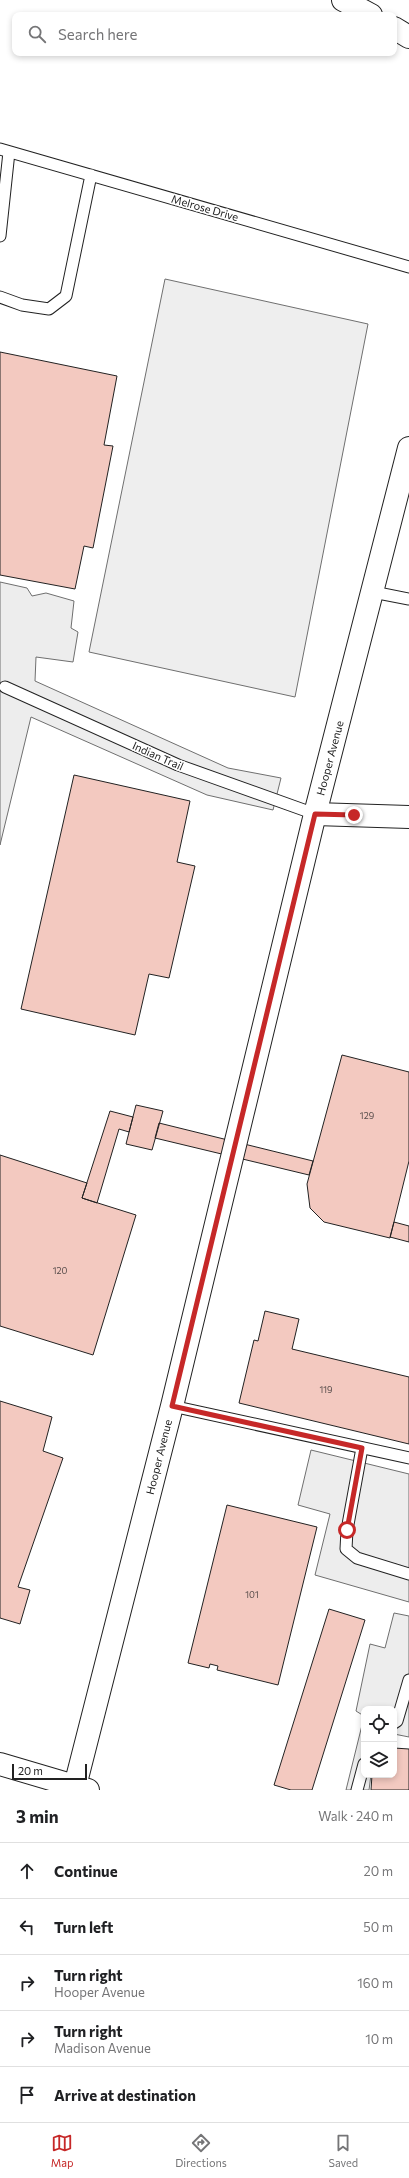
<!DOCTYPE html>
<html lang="en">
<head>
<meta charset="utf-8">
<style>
  body { margin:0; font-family:Commissioner,sans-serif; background:#f6f6f6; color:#202124 }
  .controls { position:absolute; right:12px; bottom:12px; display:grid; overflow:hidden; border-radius:8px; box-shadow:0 2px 6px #0003 }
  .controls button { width:36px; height:36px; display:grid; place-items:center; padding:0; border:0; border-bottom:1px solid #e0e0e0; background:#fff; color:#202124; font:20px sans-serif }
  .scale { position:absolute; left:12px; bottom:10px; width:75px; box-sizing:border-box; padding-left:4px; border:2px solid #222; border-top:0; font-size:11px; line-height:14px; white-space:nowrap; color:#222; -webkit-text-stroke:3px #fff; paint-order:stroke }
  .stop { position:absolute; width:12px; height:12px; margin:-9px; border:3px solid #c62828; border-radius:50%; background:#fff }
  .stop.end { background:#c62828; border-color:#fff; box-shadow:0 1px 4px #0008 }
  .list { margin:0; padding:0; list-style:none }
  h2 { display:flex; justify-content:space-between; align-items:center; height:52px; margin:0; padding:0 16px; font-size:17px }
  h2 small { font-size:13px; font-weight:400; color:#757577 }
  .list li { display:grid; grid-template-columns:26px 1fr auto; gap:12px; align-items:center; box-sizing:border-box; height:56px; padding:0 16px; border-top:1px solid #e0e0e0 }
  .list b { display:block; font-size:15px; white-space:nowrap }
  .list p { margin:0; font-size:13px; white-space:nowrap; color:#757577 }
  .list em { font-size:13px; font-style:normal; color:#757577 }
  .icon { flex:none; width:22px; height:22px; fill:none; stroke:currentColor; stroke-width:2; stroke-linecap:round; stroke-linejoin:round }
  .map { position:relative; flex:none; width:409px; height:1790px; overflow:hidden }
  .search { position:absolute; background:#fff; box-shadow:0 2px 6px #0003; left:12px; right:12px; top:12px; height:44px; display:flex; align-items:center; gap:10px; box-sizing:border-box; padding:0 14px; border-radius:8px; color:#757577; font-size:15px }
  .sheet { height:332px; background:#fff }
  nav { display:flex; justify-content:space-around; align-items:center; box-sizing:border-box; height:56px; border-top:1px solid #e0e0e0; background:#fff; font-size:11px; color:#757577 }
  nav a { display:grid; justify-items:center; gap:2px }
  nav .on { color:#c62828 }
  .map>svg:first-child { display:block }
</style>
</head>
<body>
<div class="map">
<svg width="409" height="1790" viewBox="0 0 409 1790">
  <rect width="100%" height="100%" fill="#fff"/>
  <path fill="#eee" stroke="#6f6f6f" d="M165,279L368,324L295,697L89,652Z"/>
  <path fill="#ededed" stroke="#6f6f6f" d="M0,582L27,588L32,596L46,593L74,601L71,628L78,632L73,662L36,657L35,681L228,768L281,778L273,810L207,795L31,717L0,845Z
    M311,1450L409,1474V1602L315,1575L330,1514L298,1505Z
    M394,1613L409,1616V1737L394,1734V1709H364V1716L356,1711L370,1644L385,1648Z
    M364,1717V1775H371L369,1790H346Z"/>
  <path fill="#f3c9c0" stroke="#222" d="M0,352L117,376L104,445L113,446L93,548L84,546L75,589L0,575Z
    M74,775L190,801L177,862L195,866L169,978L149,974L135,1035L21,1009Z
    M342,1055L409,1072V1161L390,1238L324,1222L310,1208L307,1184Z
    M136,1105L163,1111L152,1150L126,1144Z
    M110,1111L133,1117L129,1132L119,1129L97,1203L82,1198Z
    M159,1123L313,1161L309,1175L155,1138Z
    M0,1155L87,1183L82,1198L136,1215L93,1355L0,1326Z
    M394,1222L409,1226V1242L390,1237Z
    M265,1311L299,1319L292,1349L409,1377V1444L239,1403L254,1340L258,1341Z
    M0,1401L52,1417L43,1451L63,1458L18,1587L30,1590L20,1624L0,1618Z
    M227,1505L317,1527L278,1685L217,1670L218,1666L210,1664L209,1668L188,1663Z
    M329,1609L365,1620L312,1790H291L274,1785Z
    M394,1748L409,1749V1790H371L372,1775H394Z"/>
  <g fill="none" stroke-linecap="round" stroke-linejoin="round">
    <defs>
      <path id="service" d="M0,149L409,267
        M0,236L9,152
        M0,297L22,305L49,309L66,296L91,175
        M373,592L409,599
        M5,687L178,765L315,814
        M172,1406L409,1458
        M362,1448L347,1530L346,1549L357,1558L409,1574
        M394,1723L397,1721L409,1680
        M357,1790L364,1764"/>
      <path id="minor" d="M343,0L371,15
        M394,28L409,37"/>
      <path id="tertiary" d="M315,814L409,817"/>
      <path id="secondary" d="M0,1764L88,1790"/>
      <path id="primary" d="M74,1790L172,1406L315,814L409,448"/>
    </defs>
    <use href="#service" stroke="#222" stroke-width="13"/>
    <use href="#minor" stroke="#222" stroke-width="24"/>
    <use href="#tertiary" stroke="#222" stroke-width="24"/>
    <use href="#secondary" stroke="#222" stroke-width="24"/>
    <use href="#primary" stroke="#222" stroke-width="24"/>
    <use href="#service" stroke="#fff" stroke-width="11"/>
    <use href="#minor" stroke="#fff" stroke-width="22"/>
    <use href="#tertiary" stroke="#fff" stroke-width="22"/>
    <use href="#secondary" stroke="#fff" stroke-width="22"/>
    <use href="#primary" stroke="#fff" stroke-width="22"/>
  </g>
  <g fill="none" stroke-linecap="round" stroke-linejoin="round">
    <path stroke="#c62828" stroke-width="5" d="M347,1530L362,1448L172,1406L315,814L354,815"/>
  </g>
  <g text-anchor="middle" stroke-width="3" stroke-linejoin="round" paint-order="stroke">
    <g font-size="9" fill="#564c4a">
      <text x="367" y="1119">129</text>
      <text x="60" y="1274">120</text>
      <text x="326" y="1393">119</text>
      <text x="252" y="1598">101</text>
    </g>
    <g font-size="11" fill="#222" stroke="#fff">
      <text transform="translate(205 208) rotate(16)" y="4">Melrose Drive</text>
      <text transform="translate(158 756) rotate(24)" y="4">Indian Trail</text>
      <text transform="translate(330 758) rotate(-75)" y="4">Hooper Avenue</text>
      <text transform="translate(159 1457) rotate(-76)" y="4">Hooper Avenue</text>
    </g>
  </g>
</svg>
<div class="controls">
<button><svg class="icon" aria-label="locate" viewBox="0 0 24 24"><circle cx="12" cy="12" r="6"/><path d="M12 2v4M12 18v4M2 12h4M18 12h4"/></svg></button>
<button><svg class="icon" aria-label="layers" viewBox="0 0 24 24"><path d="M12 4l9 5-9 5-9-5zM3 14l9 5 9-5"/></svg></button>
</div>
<div class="scale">20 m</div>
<div class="stop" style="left:347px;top:1530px"></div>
<div class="stop end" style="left:354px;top:815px"></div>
<div class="search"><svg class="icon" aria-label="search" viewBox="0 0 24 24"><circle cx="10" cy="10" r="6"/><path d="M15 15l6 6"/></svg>Search here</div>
</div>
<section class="sheet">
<h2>3 min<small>Walk · 240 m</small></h2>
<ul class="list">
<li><svg class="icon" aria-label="ahead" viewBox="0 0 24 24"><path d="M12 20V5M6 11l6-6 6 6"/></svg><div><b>Continue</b></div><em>20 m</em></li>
<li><svg class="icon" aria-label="left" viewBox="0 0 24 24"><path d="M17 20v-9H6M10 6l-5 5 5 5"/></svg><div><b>Turn left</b></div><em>50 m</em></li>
<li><svg class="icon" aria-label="right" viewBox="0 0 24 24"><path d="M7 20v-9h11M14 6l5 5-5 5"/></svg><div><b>Turn right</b><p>Hooper Avenue</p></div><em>160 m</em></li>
<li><svg class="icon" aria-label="right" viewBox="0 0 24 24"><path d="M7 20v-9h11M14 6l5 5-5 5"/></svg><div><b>Turn right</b><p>Madison Avenue</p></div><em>10 m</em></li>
<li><svg class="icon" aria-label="arrive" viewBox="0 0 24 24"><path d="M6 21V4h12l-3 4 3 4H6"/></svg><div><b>Arrive at destination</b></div></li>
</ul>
</section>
<nav>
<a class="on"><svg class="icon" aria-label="map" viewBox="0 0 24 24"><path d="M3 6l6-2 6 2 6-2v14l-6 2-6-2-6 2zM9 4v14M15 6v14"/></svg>Map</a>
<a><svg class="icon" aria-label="directions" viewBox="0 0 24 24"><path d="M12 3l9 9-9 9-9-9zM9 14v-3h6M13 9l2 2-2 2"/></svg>Directions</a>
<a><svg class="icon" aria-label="saved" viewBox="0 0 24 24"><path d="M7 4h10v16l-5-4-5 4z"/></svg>Saved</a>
</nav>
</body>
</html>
